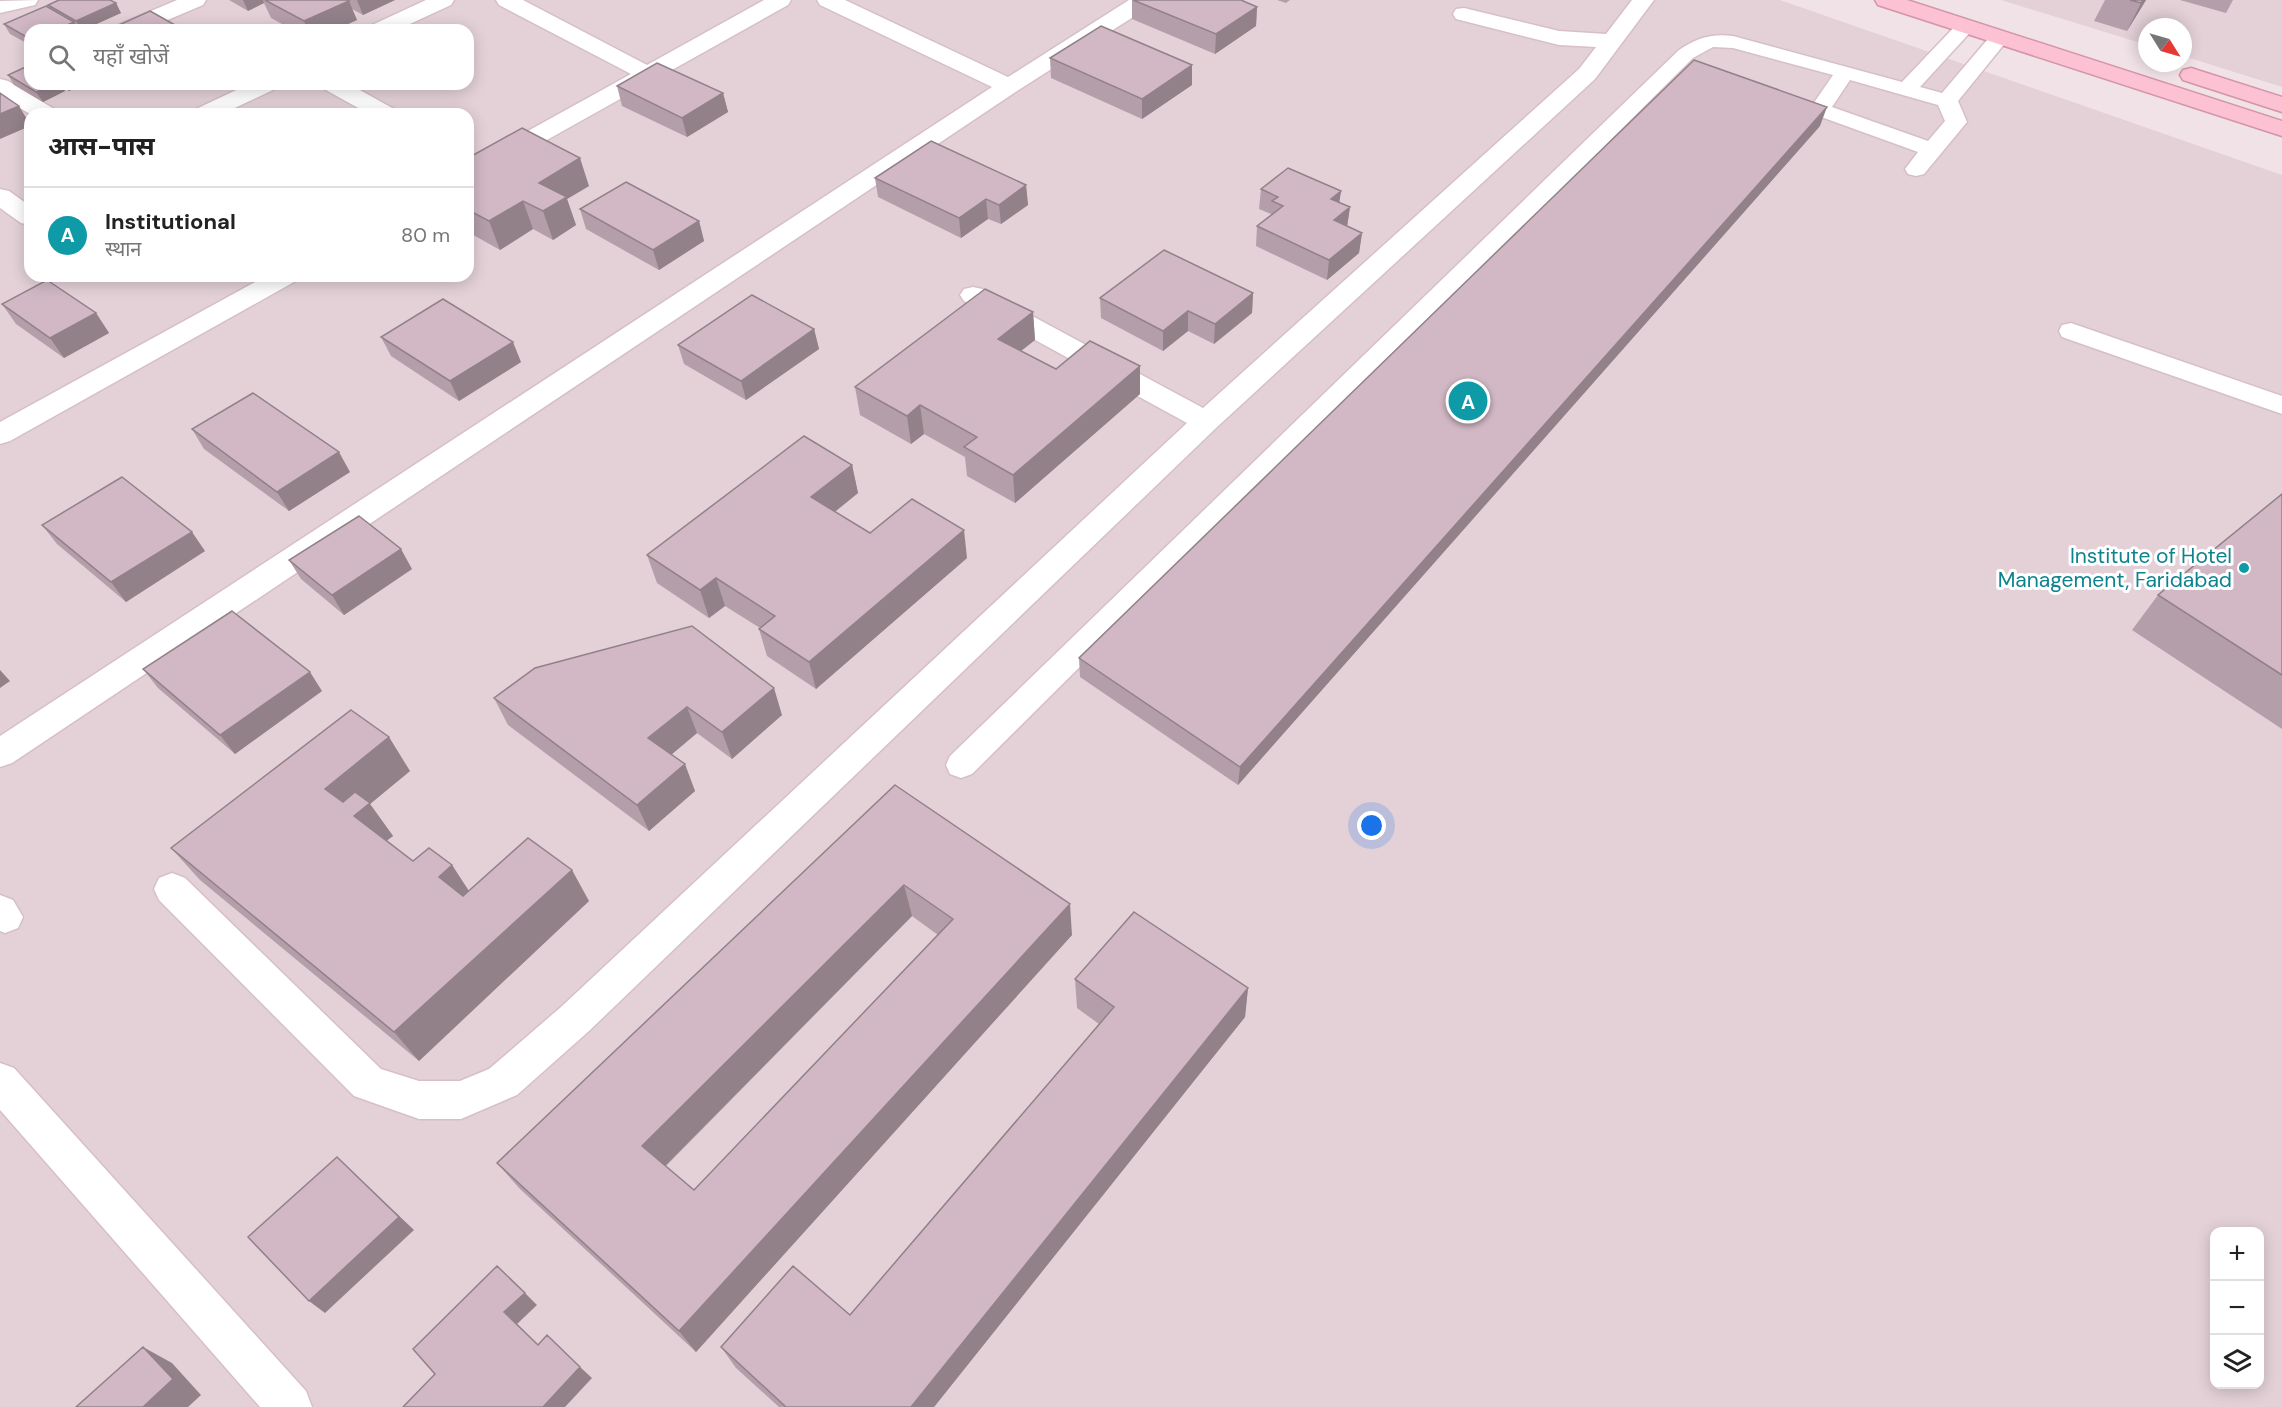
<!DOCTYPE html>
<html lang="hi">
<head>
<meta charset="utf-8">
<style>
  body { margin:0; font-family:"DM Sans","Noto Sans Devanagari",sans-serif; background:#f2f2f2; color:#222 }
  .controls { position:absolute; right:18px; bottom:18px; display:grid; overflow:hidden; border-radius:12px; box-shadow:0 3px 15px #0003 }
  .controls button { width:54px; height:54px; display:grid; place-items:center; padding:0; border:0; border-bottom:2px solid #e0e0e0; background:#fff; color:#222; font:30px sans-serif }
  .compass { position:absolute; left:2138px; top:18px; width:54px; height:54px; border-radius:50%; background:#fff; box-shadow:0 3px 15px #0003; rotate:127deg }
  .you { position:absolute; left:1372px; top:826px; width:21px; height:21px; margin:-15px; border:4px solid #fff; border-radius:50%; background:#1a73e8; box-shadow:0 0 0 9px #1a73e833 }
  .badge { display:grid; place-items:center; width:39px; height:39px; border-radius:50%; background:#1a73e8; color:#fff; font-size:20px; font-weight:700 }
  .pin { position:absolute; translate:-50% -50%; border:3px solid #fff; box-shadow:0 2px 6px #0006 }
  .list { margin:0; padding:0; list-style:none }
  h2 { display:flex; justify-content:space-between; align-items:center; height:78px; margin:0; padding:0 24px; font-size:26px }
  h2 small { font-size:20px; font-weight:400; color:#767676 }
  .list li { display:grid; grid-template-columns:39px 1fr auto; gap:18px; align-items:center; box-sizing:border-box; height:96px; padding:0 24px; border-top:2px solid #e0e0e0 }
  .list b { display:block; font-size:22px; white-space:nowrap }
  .list p { margin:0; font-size:20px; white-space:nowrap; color:#767676 }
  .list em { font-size:20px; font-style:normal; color:#767676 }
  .icon { flex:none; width:33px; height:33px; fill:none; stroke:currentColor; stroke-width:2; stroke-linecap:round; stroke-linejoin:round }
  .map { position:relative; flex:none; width:2282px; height:1407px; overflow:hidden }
  .search { position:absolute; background:#fff; box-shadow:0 3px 15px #0003; left:24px; top:24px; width:450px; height:66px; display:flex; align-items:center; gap:15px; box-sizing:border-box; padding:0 21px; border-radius:18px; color:#767676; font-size:22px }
  .panel { position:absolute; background:#fff; box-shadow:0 3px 15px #0003; left:24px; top:108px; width:450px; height:174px; border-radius:18px }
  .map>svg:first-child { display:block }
</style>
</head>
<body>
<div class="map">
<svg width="2282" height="1407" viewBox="0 0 2282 1407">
  <rect width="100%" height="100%" fill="#f0e2e7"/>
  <path fill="#e4d1d8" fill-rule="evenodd" d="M0,0H1780L2282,175V1407H0ZM30,30H468V84H30ZM30,114H468V276H30ZM2214,1232H2260V1384H2214Z
    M2001,0H2282V87L2183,56V27H2147V45Z"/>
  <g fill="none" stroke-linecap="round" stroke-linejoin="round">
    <defs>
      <path id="lane" d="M1966,20L1973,22L1976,26L1920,87L1942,93L1993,33H2007L2010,37L1958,101L1967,122L1924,174L1916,176L1908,174L1905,169L1918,152L1813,114L1809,110L1833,75L1733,48L1713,47L1693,58L972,774L961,778L950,774L946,765L950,756L1679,50C1696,38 1712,33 1733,36L1902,82L1959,22ZM1850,80L1938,105L1945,121L1928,141L1832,107Z
        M2071,323L2282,396V414L2062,337L2059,331L2062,325Z"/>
      <path id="street" d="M38,0L35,5L0,13V1Z
        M177,0H206L203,5L144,30H115L118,25Z
        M426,0H454L451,5L397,30H369L372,25Z
        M496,0H523L647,65L764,0H791L788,5L477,179L468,181V164L631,74L499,5Z
        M817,0H845L1008,77L1129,0H1155L1152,5L1017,91L12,763L0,767V736L992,87L820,5Z
        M1632,0H1654L1595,79L1216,428L589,1031L517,1095L461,1119H419L354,1096L159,900L154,889L159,878L172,873L185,878L381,1069L419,1081H460L489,1069L561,1007L1187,423L964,301L960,295L964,289L973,287L982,289L1203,408L1579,69L1596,47L1559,45L1456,19L1453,14L1456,9L1464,8L1559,31L1606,34Z
        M0,79L8,81L54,109L58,114H30L0,96Z
        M249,84H278L275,89L222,114H192L196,109Z
        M321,84H349L394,109L398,114H369L324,89Z
        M0,189L9,191L30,206V225L21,223L0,208Z
        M266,276H298L294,282L10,441L0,444V422Z
        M0,895L13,900L23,917L18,928L5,933L0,931Z
        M0,1063L14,1068L306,1391L312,1407H260L0,1110Z"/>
      <path id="secondary" d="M1875,0H1907L2282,121V136L1878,5Z
        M2191,68L2282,97V112L2183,80L2180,75L2183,70Z"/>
    </defs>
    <use href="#lane" stroke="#d6bfc8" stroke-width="3"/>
    <use href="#street" stroke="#d6bfc8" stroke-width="3"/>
    <use href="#secondary" stroke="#d295a9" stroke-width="3"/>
    <use href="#lane" fill="#fff" fill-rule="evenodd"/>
    <use href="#street" fill="#fff" fill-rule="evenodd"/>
    <use href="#secondary" fill="#fcc1d3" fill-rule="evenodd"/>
  </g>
  <path fill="#b49ea9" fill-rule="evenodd" d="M229,0H395L363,15L352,9L357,20L335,30H293L271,18L264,3L248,11Z
    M1132,0L1257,7L1256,26L1215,54L1132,19Z
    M1277,0H1290L1286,3Z
    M2105,0H2146L2127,31L2094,21Z
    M2180,0H2233L2226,13Z
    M116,3L121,13L83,30L78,29L79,30H30V45L10,34L4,24L50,8L48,5Z
    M121,24L184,30H124Z
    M1050,58L1192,65V85L1142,119L1051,78Z
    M8,75L30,84H83L69,91L63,87L65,91L43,102L14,85Z
    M400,84H419L410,89Z
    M617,86L723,93L728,112L687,137L622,106Z
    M1820,126L1238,785L1080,677L1079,658Z
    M468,158L589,186L567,199L576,225L553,240L533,229L500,250L468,232Z
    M875,178L1026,185L1028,205L1001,224L988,219L961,238L878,197Z
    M1261,189L1341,191L1339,203L1350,207L1347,226L1362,233L1359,253L1327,280L1256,246L1257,226L1271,215V214L1259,209Z
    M580,209L699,221L704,241L659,270L586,229Z
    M1253,293L1252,313L1214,344L1188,331L1163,351L1101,318L1100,298Z
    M2,304L96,313L109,333L64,358L16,324Z
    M1033,312L1035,340L1021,351L1056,369L1140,366V394L1015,503L967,476L965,457L924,434L911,444L860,415L855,387Z
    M814,329L819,349L746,400L684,364L678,345Z
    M381,337L521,362L459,401L391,356Z
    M192,429L350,472L289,511L204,449Z
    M852,465L858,493L835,512L870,533L967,558L816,689L767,656L759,629L760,628L725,606L709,618L657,583L647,555Z
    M2282,494V729L2132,630L2158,595Z
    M42,525L205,551L126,602L57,544Z
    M289,560L412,569L344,615L301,579Z
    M535,668L782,715L732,759L697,733L671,755L695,791L649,831L508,725L494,698Z
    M143,669L322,691L235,754L158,688Z
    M410,771L370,804L393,836L387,840L413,861L452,865L469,891L589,901L419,1061L200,880L171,848Z
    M895,785L1072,935L696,1352L519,1188L497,1163ZM912,916L938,935L694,1190L666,1166Z
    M1075,979L1248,988L1245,1017L934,1407H779L736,1368L721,1347L850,1315L1099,1024L1077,1008Z"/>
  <path fill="#928189" d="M243,0H263L264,3L248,11Z
    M357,0H395L363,15Z
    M2143,0H2146L2127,31L2141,3Z
    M349,1L357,20L335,30H308L304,21Z
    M116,3L121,13L83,30H81L76,21Z
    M1257,7L1256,26L1215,54L1216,34Z
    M74,22L79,30H56Z
    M1192,65V85L1142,119V99Z
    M54,84H61L65,91L43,102L36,92Z
    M65,84H83L69,91Z
    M407,84H419L410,89Z
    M723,93L728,112L687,137L682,118Z
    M19,106L30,124V126L0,139V114Z
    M1827,107L1820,126L1238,785L1240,767Z
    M580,158L589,186L567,199L576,225L553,240L543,211L539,183Z
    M1026,185L1028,205L1001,224L999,205Z
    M1341,191L1338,211L1331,199Z
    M986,199L988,219L961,238L959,218Z
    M523,201L533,229L500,250L489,221Z
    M1350,207L1347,227L1334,220Z
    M699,221L704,241L659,270L653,250Z
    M1362,233L1359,253L1327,280L1329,260Z
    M1253,293L1252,313L1214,344L1215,324Z
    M1188,311V331L1163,351V331Z
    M1033,312L1035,340L1000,367L998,339Z
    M96,313L109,333L64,358L50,338Z
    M814,329L819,349L746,400L741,381Z
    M513,342L521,362L459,401L450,381Z
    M1140,366V394L1015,503L1013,475Z
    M920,405L924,434L911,444L907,416Z
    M339,452L350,472L289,511L277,492Z
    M852,465L858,493L818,525L811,497Z
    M964,530L967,558L816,689L809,662Z
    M192,532L205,551L126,602L111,582Z
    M401,549L412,569L344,615L332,595Z
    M716,578L725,606L709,618L700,590Z
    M0,670L10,681L0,688Z
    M310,672L322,691L235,754L220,735Z
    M774,688L782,715L732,759L722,732Z
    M687,707L697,733L659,765L648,738Z
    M389,737L410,771L370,804L393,836L377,848L325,789Z
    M685,764L695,791L649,831L637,805Z
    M452,865L472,896L460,908L439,877Z
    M572,870L589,901L419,1061L394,1032Z
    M904,885L912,916L659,1172L642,1146Z
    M1070,904L1072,935L696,1352L679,1331Z
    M1248,988L1245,1017L934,1407H911Z
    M337,1157L414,1230L325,1313L309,1301Z
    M525,1293L537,1305L517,1324L504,1312Z
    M143,1347L172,1363L201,1395L188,1407H143Z
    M580,1367L592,1378L565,1407H543Z"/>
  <path fill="#d1b8c4" stroke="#928189" stroke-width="1.5" fill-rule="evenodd" d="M59,0H110L116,3L76,21L48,5Z
    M265,0H347L349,1L304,21Z
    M1133,0H1241L1257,7L1216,34Z
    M2130,0H2143L2141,3Z
    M46,6L74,22L56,30H30V39L4,24Z
    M150,11L184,30H132L121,24Z
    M1101,26L1192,65L1142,99L1050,58Z
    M116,28L120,30H111Z
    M1694,60L1827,107L1240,767L1079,658Z
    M657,63L723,93L682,118L617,86Z
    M30,65V84H54L36,92L8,75Z
    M0,93L19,106L0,114Z
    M522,128L580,158L539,183L567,197L543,211L523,201L489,221L468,210V158Z
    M931,141L1026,185L999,205L986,199L959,218L875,178Z
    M1288,168L1341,191L1331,199L1350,207L1334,220L1362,233L1329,260L1257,226L1283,206L1272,201L1278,197L1261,189Z
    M626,182L699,221L653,250L580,209Z
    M1164,250L1253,293L1215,324L1188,311L1163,331L1100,298Z
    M47,280L96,313L50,338L2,304Z
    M985,289L1033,312L998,339L1056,369L1090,341L1140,366L1013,475L964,447L977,437L920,405L907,416L855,387Z
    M752,295L814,329L741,381L678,345Z
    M443,299L513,342L450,381L381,337Z
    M253,393L339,452L277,492L192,429Z
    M804,436L852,465L811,497L870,533L912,499L964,530L809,662L759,629L775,616L716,578L700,590L647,555Z
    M122,477L192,532L111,582L42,525Z
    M2282,494V675L2158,595Z
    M359,516L401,549L332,595L289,560Z
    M232,611L310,672L220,735L143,669Z
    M692,626L774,688L722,732L687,707L648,738L685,764L637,805L494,698L535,668Z
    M351,710L389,737L325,789L343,802L355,792L370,803L354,816L413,861L429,848L452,865L439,877L463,896L528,838L572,870L394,1032L171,848Z
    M895,785L1070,904L679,1331L497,1163ZM904,885L953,919L694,1190L642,1146Z
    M1134,912L1248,988L911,1407H786L721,1347L793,1266L850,1315L1114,1007L1075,979Z
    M337,1157L399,1217L309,1301L248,1237Z
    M497,1266L525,1293L504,1312L538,1345L547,1335L580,1367L543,1407H403L435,1374L413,1349Z
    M143,1347L173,1379L143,1407H76Z"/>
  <circle fill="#0f9aa8" stroke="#fff" stroke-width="2" cx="2244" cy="568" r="6"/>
  <g text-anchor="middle" stroke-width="6" stroke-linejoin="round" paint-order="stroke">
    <g font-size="21" fill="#0d838f" stroke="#fff" text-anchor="end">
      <text x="2232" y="563">Institute of Hotel<tspan x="2232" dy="24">Management, Faridabad</tspan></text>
    </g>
  </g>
</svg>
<div class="controls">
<button>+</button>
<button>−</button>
<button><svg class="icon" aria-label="layers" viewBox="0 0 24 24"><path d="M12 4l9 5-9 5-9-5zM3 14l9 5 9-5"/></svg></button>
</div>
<svg class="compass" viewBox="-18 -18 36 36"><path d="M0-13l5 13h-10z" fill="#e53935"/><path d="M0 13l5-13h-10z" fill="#767676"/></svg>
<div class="you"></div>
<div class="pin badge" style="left:1468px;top:401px;background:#0f9aa8">A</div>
<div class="search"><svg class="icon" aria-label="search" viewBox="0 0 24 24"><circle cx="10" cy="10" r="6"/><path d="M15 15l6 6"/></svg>यहाँ खोजें</div>
<section class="panel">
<h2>आस-पास<small></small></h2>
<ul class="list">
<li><span class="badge" style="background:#0f9aa8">A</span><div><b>Institutional</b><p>स्थान</p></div><em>80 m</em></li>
</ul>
</section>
</div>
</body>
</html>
